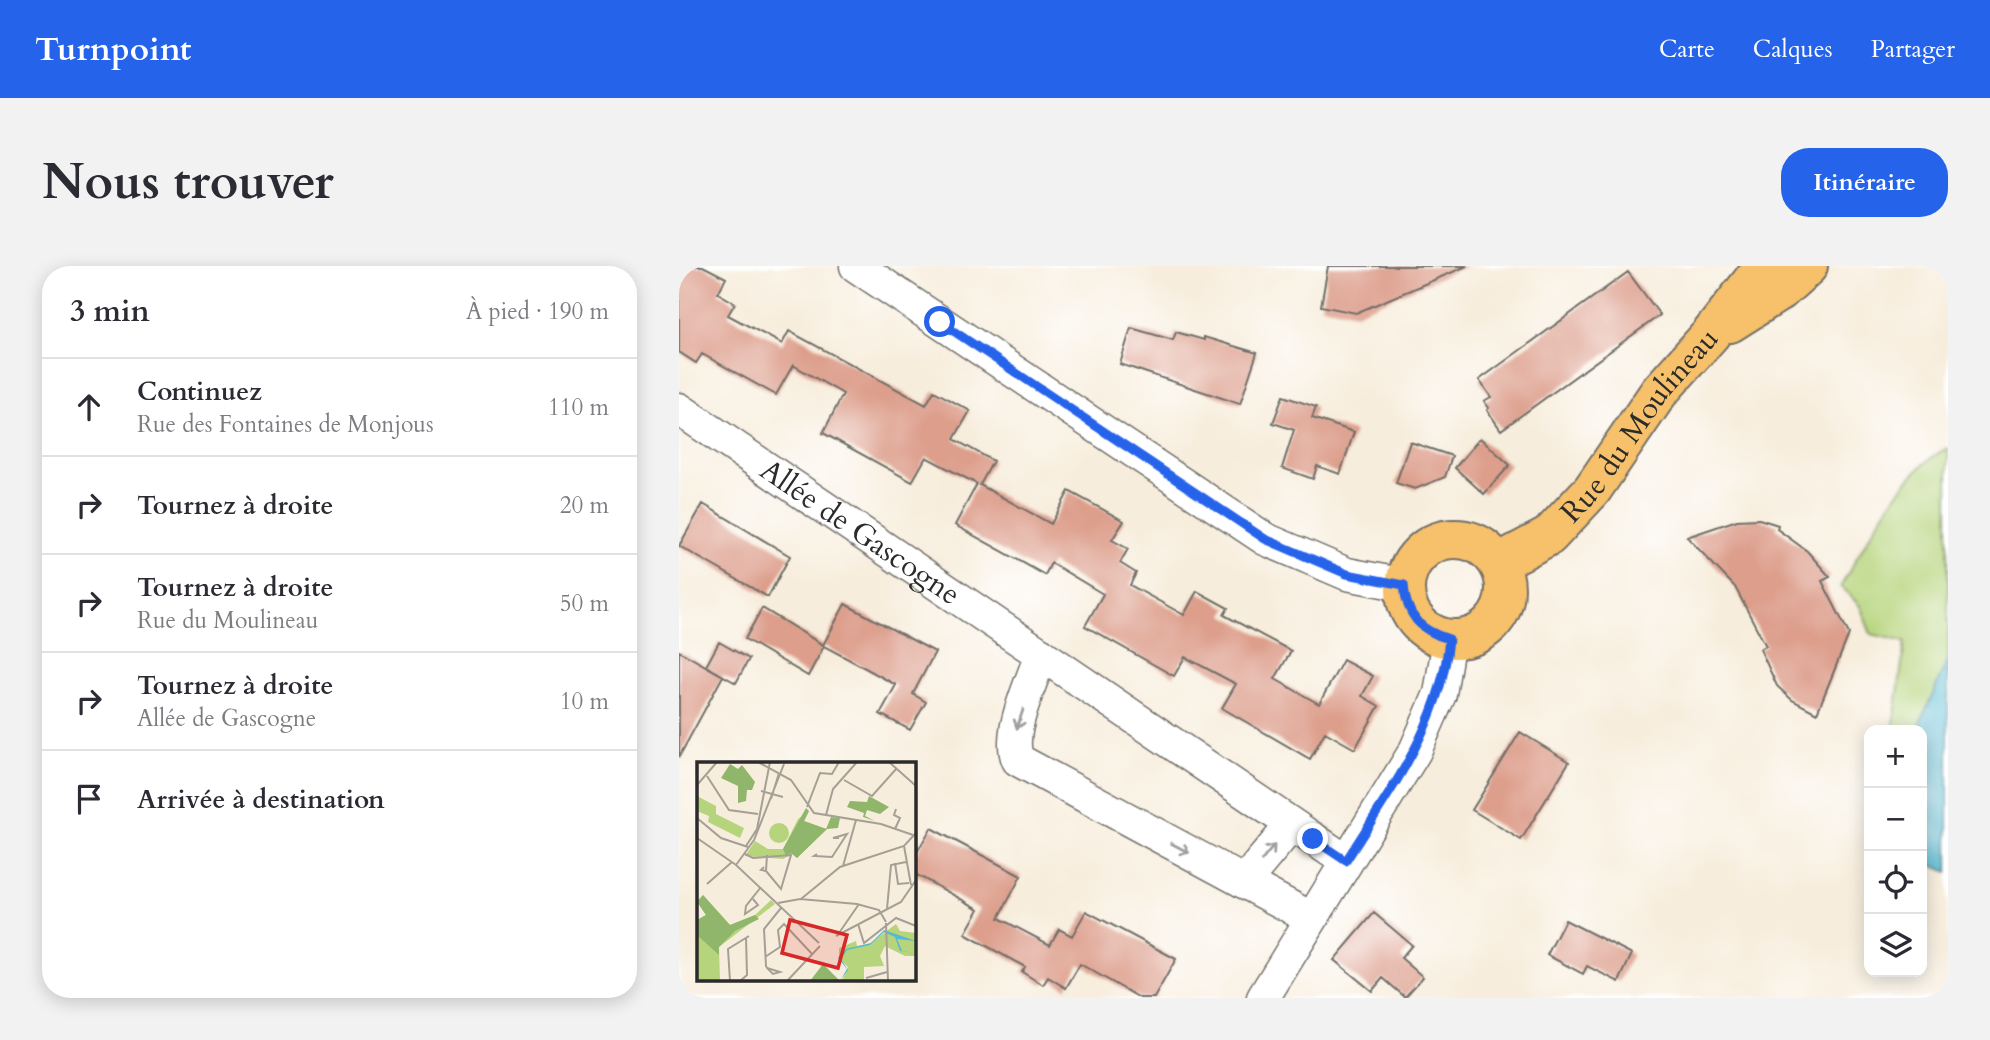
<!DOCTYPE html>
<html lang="fr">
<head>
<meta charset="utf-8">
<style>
  body { margin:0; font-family:Cardo,serif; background:#f2f2f3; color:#2b2b33 }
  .controls { position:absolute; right:21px; bottom:21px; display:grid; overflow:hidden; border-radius:14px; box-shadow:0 4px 18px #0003 }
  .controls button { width:63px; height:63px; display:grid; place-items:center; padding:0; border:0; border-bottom:2px solid #e1e1e2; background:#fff; color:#2b2b33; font:35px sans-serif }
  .stop { position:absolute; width:21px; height:21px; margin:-16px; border:5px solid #2563eb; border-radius:50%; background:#fff }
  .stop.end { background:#2563eb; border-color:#fff; box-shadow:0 2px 7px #0008 }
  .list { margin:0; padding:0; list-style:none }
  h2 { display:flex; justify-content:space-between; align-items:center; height:91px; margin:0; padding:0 28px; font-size:30px }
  h2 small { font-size:23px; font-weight:400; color:#7c7c81 }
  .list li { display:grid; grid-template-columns:46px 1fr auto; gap:21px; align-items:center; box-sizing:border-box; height:98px; padding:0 28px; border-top:2px solid #e1e1e2 }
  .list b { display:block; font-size:26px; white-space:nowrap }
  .list p { margin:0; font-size:23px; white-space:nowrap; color:#7c7c81 }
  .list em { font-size:23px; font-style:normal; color:#7c7c81 }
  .icon { flex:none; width:38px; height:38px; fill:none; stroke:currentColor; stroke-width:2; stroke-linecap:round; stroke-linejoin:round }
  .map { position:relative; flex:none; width:1269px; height:732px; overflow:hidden; border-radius:28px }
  header { display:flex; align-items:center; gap:42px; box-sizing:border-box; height:98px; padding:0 35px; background:#2563eb; color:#fff }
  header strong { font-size:33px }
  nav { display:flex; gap:38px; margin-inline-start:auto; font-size:24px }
  .intro { display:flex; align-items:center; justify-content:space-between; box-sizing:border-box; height:168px; padding:0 42px }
  h1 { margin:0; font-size:49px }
  .button { padding:18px 32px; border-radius:28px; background:#2563eb; color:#fff; font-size:24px; font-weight:700 }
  main { display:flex; gap:42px; padding:0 42px }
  aside { flex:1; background:#fff; border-radius:28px; box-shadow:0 4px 18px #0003 }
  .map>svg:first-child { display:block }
</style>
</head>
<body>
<header>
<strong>Turnpoint</strong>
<nav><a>Carte</a><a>Calques</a><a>Partager</a></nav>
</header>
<div class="intro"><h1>Nous trouver</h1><a class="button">Itinéraire</a></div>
<main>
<aside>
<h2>3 min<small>À pied · 190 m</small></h2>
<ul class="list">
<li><svg class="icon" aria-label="ahead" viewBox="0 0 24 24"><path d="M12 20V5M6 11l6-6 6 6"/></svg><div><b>Continuez</b><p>Rue des Fontaines de Monjous</p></div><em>110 m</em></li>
<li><svg class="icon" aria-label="right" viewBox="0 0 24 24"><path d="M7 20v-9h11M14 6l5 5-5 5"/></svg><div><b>Tournez à droite</b></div><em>20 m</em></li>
<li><svg class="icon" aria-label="right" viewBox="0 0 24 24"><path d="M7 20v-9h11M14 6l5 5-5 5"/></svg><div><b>Tournez à droite</b><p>Rue du Moulineau</p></div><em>50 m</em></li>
<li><svg class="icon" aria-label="right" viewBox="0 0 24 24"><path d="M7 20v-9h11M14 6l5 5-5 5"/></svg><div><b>Tournez à droite</b><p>Allée de Gascogne</p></div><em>10 m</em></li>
<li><svg class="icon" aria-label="arrive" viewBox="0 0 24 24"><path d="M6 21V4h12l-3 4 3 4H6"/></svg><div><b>Arrivée à destination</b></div></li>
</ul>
</aside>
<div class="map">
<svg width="1269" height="732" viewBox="0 0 1269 732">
  <rect width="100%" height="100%" fill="#fff"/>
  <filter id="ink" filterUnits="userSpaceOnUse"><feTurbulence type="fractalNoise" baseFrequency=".0143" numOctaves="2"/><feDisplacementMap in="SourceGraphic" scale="14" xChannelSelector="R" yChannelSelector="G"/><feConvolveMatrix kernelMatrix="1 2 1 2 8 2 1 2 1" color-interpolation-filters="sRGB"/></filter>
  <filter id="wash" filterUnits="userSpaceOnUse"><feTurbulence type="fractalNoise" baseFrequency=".00686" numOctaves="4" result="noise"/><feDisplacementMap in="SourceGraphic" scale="28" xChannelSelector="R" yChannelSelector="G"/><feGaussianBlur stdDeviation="1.57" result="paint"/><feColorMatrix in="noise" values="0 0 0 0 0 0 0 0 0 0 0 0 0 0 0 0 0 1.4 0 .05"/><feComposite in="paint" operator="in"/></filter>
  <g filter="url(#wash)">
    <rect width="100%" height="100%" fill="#f7eddc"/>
    <path fill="#b6d47b" stroke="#708053" stroke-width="2" d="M1269,182V527L1243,464H1214L1226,376L1192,368L1181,340L1162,320C1187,277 1223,203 1269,182Z"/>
    <path fill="#54b9d2" stroke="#40727e" stroke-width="2" d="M1269,393V606L1243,594V464H1238Z"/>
    <g id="blocks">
      <path fill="#dd9e8b" d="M0,0H24L47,12L39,27L56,37L49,49L103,78L110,65L247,139L255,125L291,145L275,173L314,195L301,219L372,258L390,225L445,255L433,274L449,283L441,297L457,307L451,319L505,349L518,325L549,342L545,349L612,385L596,413L640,438L664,394L694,410L683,430L700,440L676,483L646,466L631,493L543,442L557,418L506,391L495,410L406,360L424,328L372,297L366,309L276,259L298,218L247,191L233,216L144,167L164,128L114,99L97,129L23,88L17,97L0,86Z
        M649,0H788L677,47L642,40Z
        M949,6L981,49L822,164L808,144L810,142L805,135L812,131L800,114Z
        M452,62L494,74L497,66L525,74V71L578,87L561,138L441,98Z
        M604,130L637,141L633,152L675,166L661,208L638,200L634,213L603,202L615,164L594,157Z
        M801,172L831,199L805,228L776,202Z
        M731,176L773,190L766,211L736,223L717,217Z
        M24,238L111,290L89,331L0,280Z
        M1080,253L1099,259L1098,263L1128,285L1151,311L1143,315L1170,368L1138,447L1113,434L1098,420L1081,383L1087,380L1056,321L1008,271L1058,254Z
        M166,338L256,386L234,428L247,436L231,464L201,448L217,419L188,403L145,380L129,410L66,373L83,342L144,379Z
        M40,376L70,393L57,417L27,400Z
        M0,385L44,410L0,491Z
        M841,466L890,496L842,574L793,544Z
        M252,562L342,610L320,652L371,679L380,663L393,670L407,645L497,693L475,732H461L401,698L387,722L369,711L364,719L343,706L346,701L286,668L300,643L234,607V593Z
        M695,647L733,679L722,692L744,711L726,731L704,712L693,725L655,694Z
        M886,654L953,688L940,716L908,700L904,708L868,689Z"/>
    </g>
  </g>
  <g filter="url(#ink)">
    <use href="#blocks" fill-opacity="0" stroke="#726f69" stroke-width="2"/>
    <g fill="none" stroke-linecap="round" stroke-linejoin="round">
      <defs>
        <g id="minor">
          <path d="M177,0L586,273L668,308L725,319"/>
          <path id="s1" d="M0,143L667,595"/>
          <path d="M362,388C353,416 327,468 339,494L632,652"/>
          <path d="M565,616L605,568L608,556"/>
          <path d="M584,732L736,485L761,428L770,373"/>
        </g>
        <g id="major">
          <path d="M1051,57L1100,26L1129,0"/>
          <circle cx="776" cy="323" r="50"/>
          <path id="s2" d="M819,297L870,270L913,224L980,126L1031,69L1085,0"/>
        </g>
      </defs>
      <use href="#minor" stroke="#726f69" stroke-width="35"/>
      <use href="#major" stroke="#726f69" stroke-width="42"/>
      <use href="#minor" stroke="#fff" stroke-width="32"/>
      <use href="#major" stroke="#f7c06b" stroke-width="38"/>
    </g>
    <defs><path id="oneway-shaft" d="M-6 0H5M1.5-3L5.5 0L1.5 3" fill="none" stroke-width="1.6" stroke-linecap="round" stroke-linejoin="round" transform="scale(1.75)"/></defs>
    <g stroke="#a0a0a0">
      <use href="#oneway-shaft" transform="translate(341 453) rotate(108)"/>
      <use href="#oneway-shaft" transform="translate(501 582) rotate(28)"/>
      <use href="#oneway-shaft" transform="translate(589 587) rotate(-51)"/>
    </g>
  </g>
  <g fill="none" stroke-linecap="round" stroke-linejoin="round" filter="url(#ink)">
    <path stroke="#2563eb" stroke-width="9" d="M261,56L586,273L668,308L725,319C727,349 741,365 770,373C762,459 711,524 667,595L634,573"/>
  </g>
  <g text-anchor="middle" stroke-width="5" stroke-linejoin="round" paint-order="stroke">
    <g font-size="30" fill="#2b2b2b" stroke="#fff">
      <text dy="10" stroke="none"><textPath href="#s2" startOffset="201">Rue du Moulineau</textPath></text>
      <text dy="10" stroke="none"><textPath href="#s1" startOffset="219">Allée de Gascogne</textPath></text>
    </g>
  </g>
  <g transform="translate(18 496)">
    <rect width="219" height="219" fill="#f7eddc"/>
    <path d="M0,34L19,44V52L47,66L43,76L11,60L12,54L0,49ZM112,49L107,59L130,67L100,96L96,92L86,97L48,94L58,79L71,87H86L101,57ZM72 71a10 10 0 1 1 20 0a10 10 0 1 1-20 0ZM6,133L33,163L58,153L74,138L78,142L22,185L23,219H0V158L9,153L0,139ZM199,162L203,169L219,171V194H208L188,184L183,194L187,204L167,205V219H145L151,205L142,196V186L159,179L160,184L172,182Z" fill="#b6d47b"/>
    <path d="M33,2L41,7L45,3L58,20L55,28H50L49,39L41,41V24L24,16ZM172,34L192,45L183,52L170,48L168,54L178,59L166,55L167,51L150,45L153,39L170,40ZM109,46L112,49L107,59L129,67L134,55L143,56L141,66L130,67L100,96L94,91L89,94L86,87ZM6,133L33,163L58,153L62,157L38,169L22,185V193L1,174L0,158L9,153L0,140ZM126,202L143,219H113Z" fill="#90b66b"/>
    <path d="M187,168L219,179L200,177L205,189L219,191L203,189L198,175L187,170L173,183L150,188L144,197L151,208L143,219L150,207L141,196L149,187L174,181Z" fill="#54b9d2"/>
    <path fill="none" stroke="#a59f95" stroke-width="2" d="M61,0L94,18L117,51L184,62L219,74M192,0L219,24M10,14L32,48L61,52M147,18L175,34L200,6M0,23L20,0M64,29L86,35M74,37L82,11M110,45L123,11L135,12L142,0M129,53L136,27L160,0M0,56L24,76L51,85M198,67L203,56L197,53L199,47M0,76L39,103L122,181M49,84L60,67L73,0M207,84L214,123M48,92L56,96L94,93L84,127L69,109M120,92L117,94L135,95L150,72L136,76H142M198,101L201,122L212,121M39,103L57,78L87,2M146,104L159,58M67,105L64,108L69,109L70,93M10,122L35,100M56,137L61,143L48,152L49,144L64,125M104,137L143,105L207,84L219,71M81,141L103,137L160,142L182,148L189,160M190,147L194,103L209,100M189,161L191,219M161,162L167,181L199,156L219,164M142,171L162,142M139,174L204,140L219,118M68,195L83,185L81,168L87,162L116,193M70,206L83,210L76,212L70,206L69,204L67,167L84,146M169,216L190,210M33,219L31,187L52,174M43,219L50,213L49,176M90,219L123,184"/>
    <path fill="#d62828" fill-opacity="0.15" stroke="#d62828" stroke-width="3.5" d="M93,158L150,173L141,206L85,191Z"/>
    <rect width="219" height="219" fill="none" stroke="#2b2b2b" stroke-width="3.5"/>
  </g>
</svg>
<div class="controls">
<button>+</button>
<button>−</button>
<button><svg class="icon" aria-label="locate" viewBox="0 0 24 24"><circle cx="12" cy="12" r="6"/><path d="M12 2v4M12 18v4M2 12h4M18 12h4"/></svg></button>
<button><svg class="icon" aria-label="layers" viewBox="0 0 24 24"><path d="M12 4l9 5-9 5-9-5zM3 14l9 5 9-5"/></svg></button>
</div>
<div class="stop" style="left:261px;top:56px"></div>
<div class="stop end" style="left:634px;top:573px"></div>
</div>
</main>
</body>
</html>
